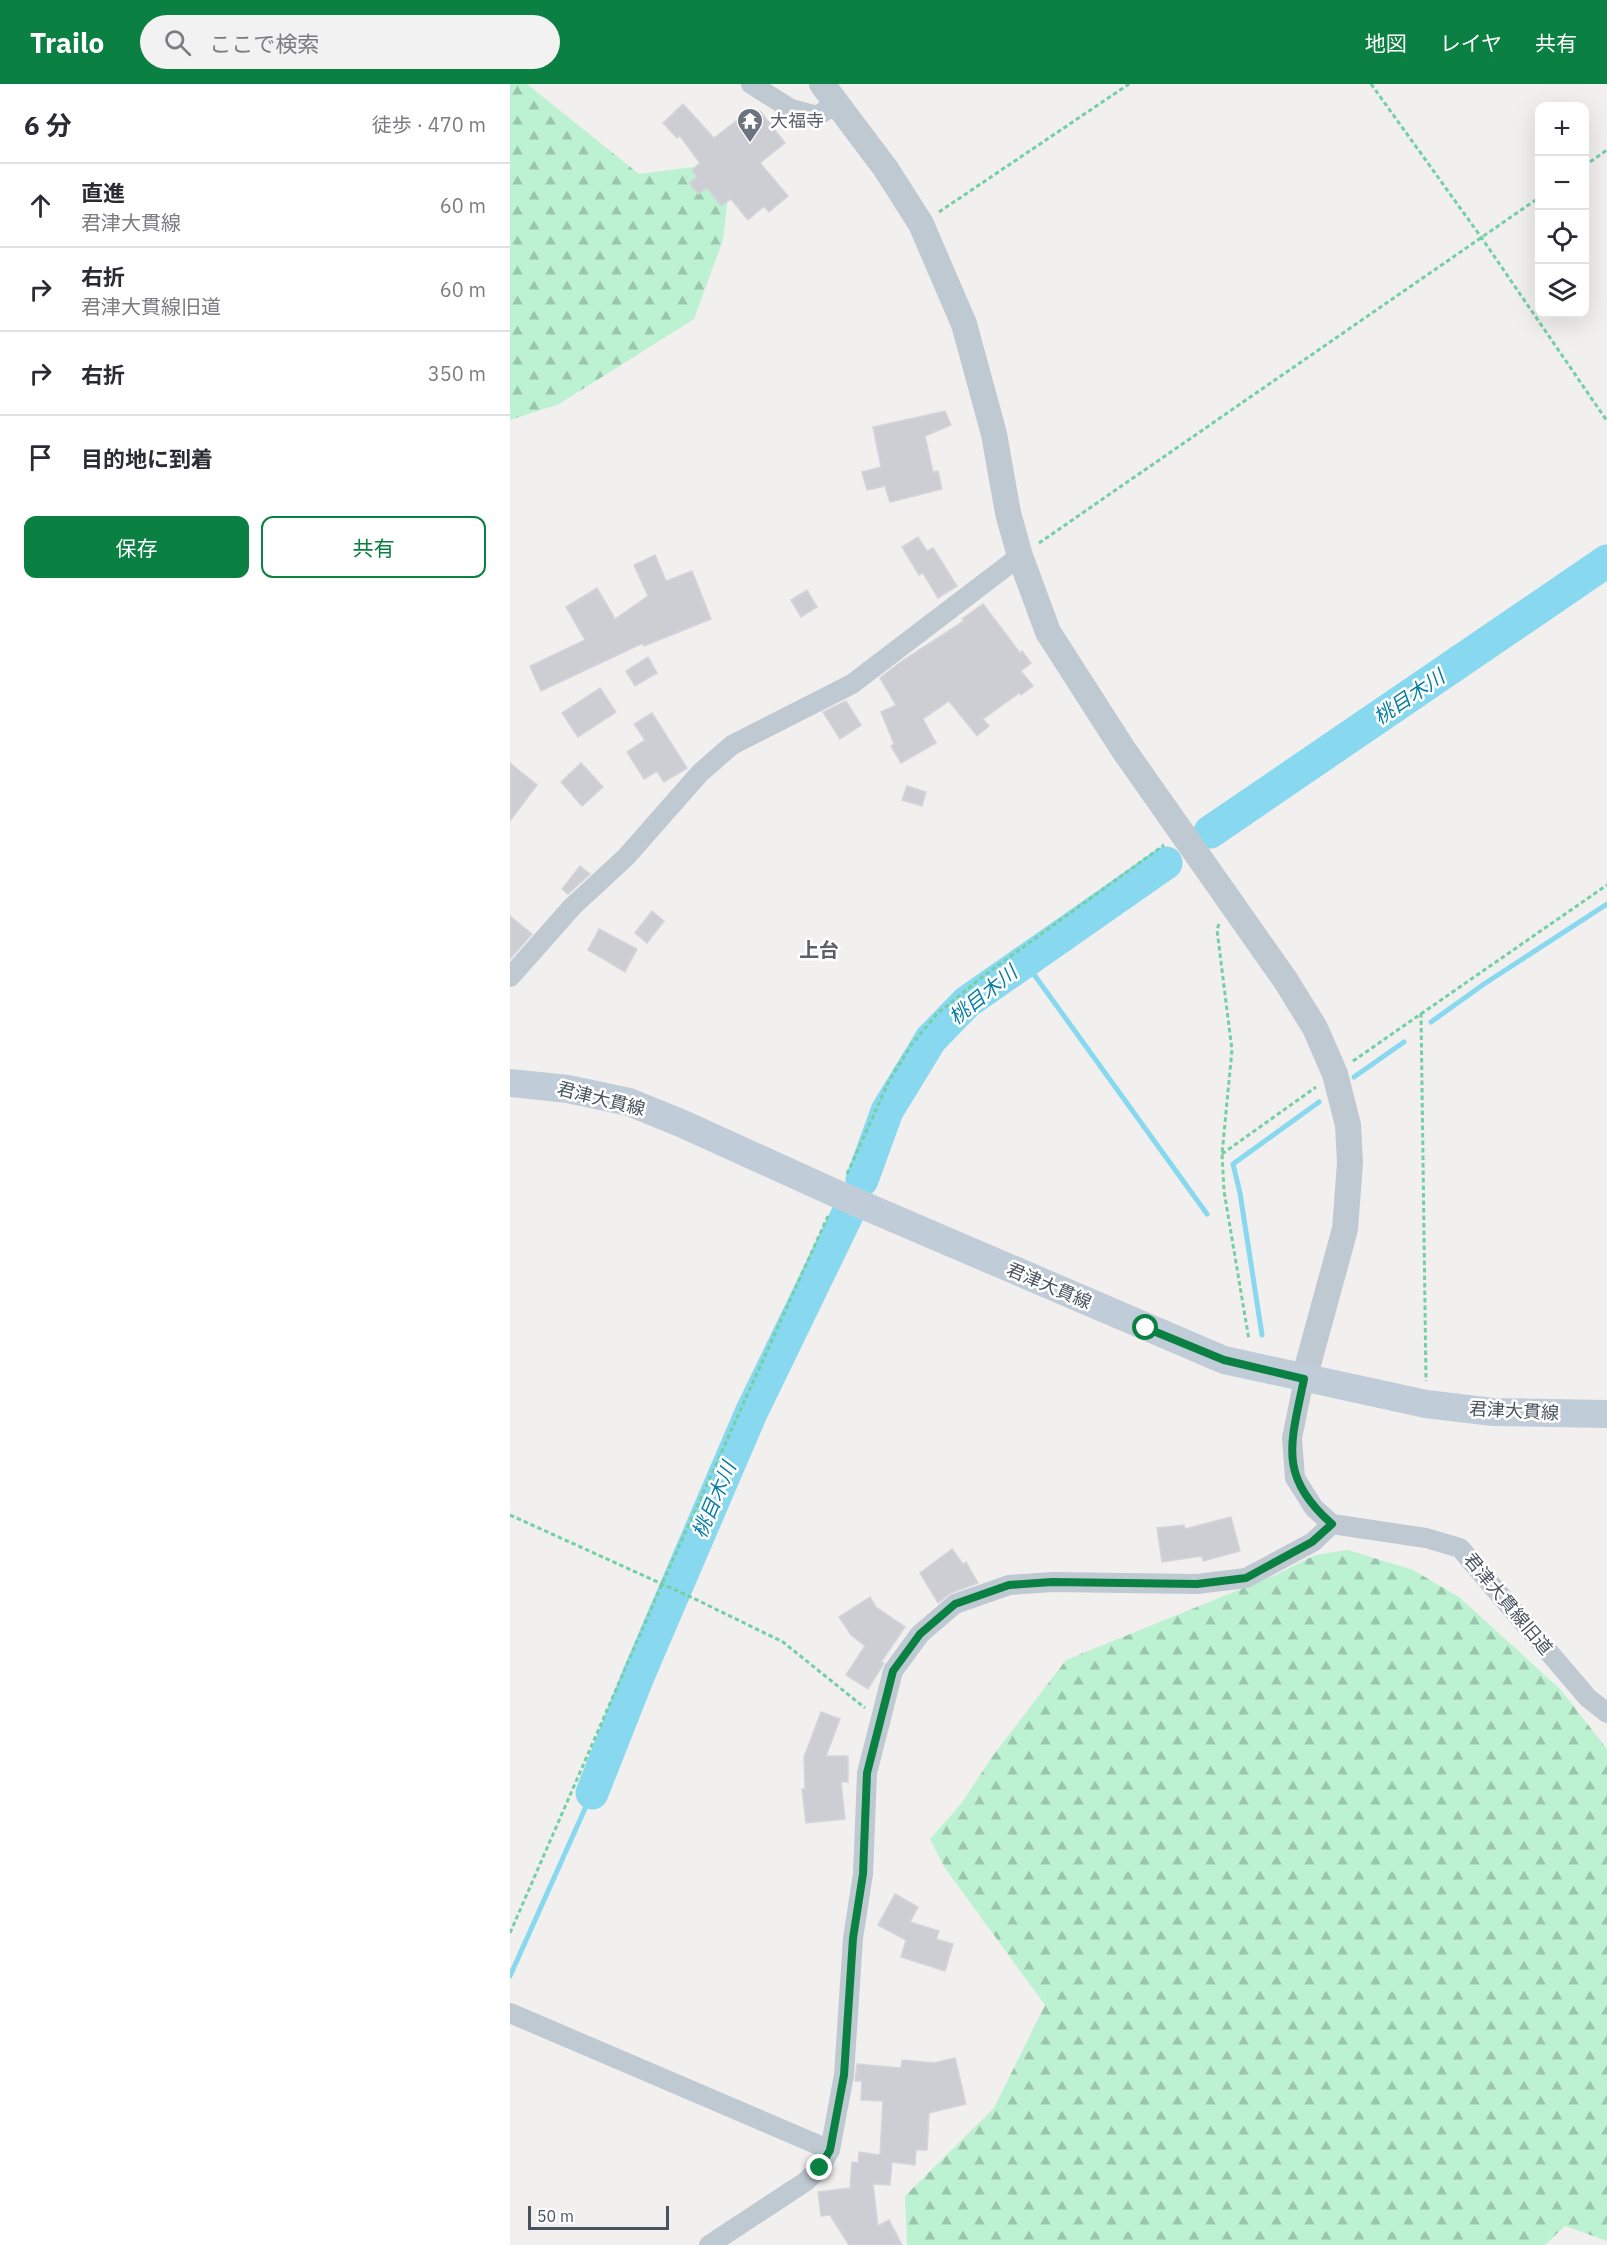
<!DOCTYPE html>
<html lang="ja">
<head>
<meta charset="utf-8">
<style>
  body { margin:0; font-family:"IBM Plex Sans","Noto Sans JP",sans-serif; background:#f2f2f3; color:#2b2b33 }
  .controls { position:absolute; right:18px; top:18px; display:grid; overflow:hidden; border-radius:12px; box-shadow:0 6px 24px #0002 }
  .controls button { width:54px; height:54px; display:grid; place-items:center; padding:0; border:0; border-bottom:2px solid #e1e1e2; background:#fff; color:#2b2b33; font:30px sans-serif }
  .scale { position:absolute; left:18px; bottom:15px; width:141px; box-sizing:border-box; padding-left:6px; border:3px solid #47525e; border-top:0; font-size:16px; line-height:21px; white-space:nowrap; color:#47525e; -webkit-text-stroke:4px #fff; paint-order:stroke }
  .stop { position:absolute; width:18px; height:18px; margin:-14px; border:4px solid #0b8043; border-radius:50%; background:#fff }
  .stop.end { background:#0b8043; border-color:#fff; box-shadow:0 2px 6px #0008 }
  .list { margin:0; padding:0; list-style:none }
  h2 { display:flex; justify-content:space-between; align-items:center; height:78px; margin:0; padding:0 24px; font-size:26px }
  h2 small { font-size:20px; font-weight:400; color:#7c7c81 }
  .list li { display:grid; grid-template-columns:39px 1fr auto; gap:18px; align-items:center; box-sizing:border-box; height:84px; padding:0 24px; border-top:2px solid #e1e1e2 }
  .list b { display:block; font-size:22px; white-space:nowrap }
  .list p { margin:0; font-size:20px; white-space:nowrap; color:#7c7c81 }
  .list em { font-size:20px; font-style:normal; color:#7c7c81 }
  .actions { display:flex; gap:12px; padding:18px 24px }
  .actions a { flex:1; padding:14px 0; border:2px solid #0b8043; border-radius:12px; text-align:center; font-size:21px; color:#0b8043 }
  .actions .main { background:#0b8043; color:#fff }
  .icon { flex:none; width:33px; height:33px; fill:none; stroke:currentColor; stroke-width:2; stroke-linecap:round; stroke-linejoin:round }
  .map { position:relative; flex:none; width:1097px; height:2161px; overflow:hidden }
  header { display:flex; align-items:center; gap:36px; box-sizing:border-box; height:84px; padding:0 30px; background:#0b8043; color:#fff }
  header strong { font-size:28px }
  nav { display:flex; gap:33px; margin-inline-start:auto; font-size:21px }
  .search { width:420px; height:54px; background:#f2f2f3; display:flex; align-items:center; gap:15px; box-sizing:border-box; padding:0 21px; border-radius:33px; color:#7c7c81; font-size:22px }
  main { display:flex }
  aside { flex:1; background:#fff }
  .map>svg:first-child { display:block }
</style>
</head>
<body>
<header>
<strong>Trailo</strong>
<div class="search"><svg class="icon" aria-label="search" viewBox="0 0 24 24"><circle cx="10" cy="10" r="6"/><path d="M15 15l6 6"/></svg>ここで検索</div>
<nav><a>地図</a><a>レイヤ</a><a>共有</a></nav>
</header>
<main>
<aside>
<h2>6 分<small>徒歩 · 470 m</small></h2>
<ul class="list">
<li><svg class="icon" aria-label="ahead" viewBox="0 0 24 24"><path d="M12 20V5M6 11l6-6 6 6"/></svg><div><b>直進</b><p>君津大貫線</p></div><em>60 m</em></li>
<li><svg class="icon" aria-label="right" viewBox="0 0 24 24"><path d="M7 20v-9h11M14 6l5 5-5 5"/></svg><div><b>右折</b><p>君津大貫線旧道</p></div><em>60 m</em></li>
<li><svg class="icon" aria-label="right" viewBox="0 0 24 24"><path d="M7 20v-9h11M14 6l5 5-5 5"/></svg><div><b>右折</b></div><em>350 m</em></li>
<li><svg class="icon" aria-label="arrive" viewBox="0 0 24 24"><path d="M6 21V4h12l-3 4 3 4H6"/></svg><div><b>目的地に到着</b></div></li>
</ul>
<div class="actions"><a class="main">保存</a><a>共有</a></div>
</aside>
<div class="map">
<svg width="1097" height="2161" viewBox="0 0 1097 2161">
  <defs>
    <pattern id="forest-firs" width="22" height="20" patternUnits="userSpaceOnUse" patternTransform="scale(1.5)"><rect width="22" height="20" fill="#bcf1d2"/><path d="M5 1l3.5 6h-7zM16 11l3.5 6h-7z" fill="#9bc6ae"/></pattern>
  </defs>
  <rect width="100%" height="100%" fill="#f2efef"/>
  <path fill="url(#forest-firs)" d="M0,0H17L129,90L222,78L213,156L184,235L49,320L0,336Z
    M838,1466L903,1486L949,1513L1050,1605L1097,1665V2157L1055,2142L1035,2161H397L395,2112L484,2024L535,1921L435,1784L420,1755L451,1720L482,1673L556,1576L766,1491L805,1471Z"/>
  <g fill="none" stroke-linecap="round" stroke-linejoin="round">
    <path stroke="#88d8ef" stroke-width="5" d="M515,878L697,1130
      M921,938L974,900L1097,820
      M844,993L894,958
      M752,1251L730,1109L723,1080L809,1018
      M0,1892L82,1709"/>
    <path stroke="#88d8ef" stroke-width="33" d="M700,748L1097,477
      M352,1096L377,1027L421,955L457,918L656,779
      M82,1709L129,1590L241,1329L338,1129"/>
  </g>
  <path fill="#ccced4" stroke="#d3d5db" stroke-width="1.5" d="M173,20L204,54L230,34L234,39L250,27L275,59L250,79L278,112L259,128L254,122L238,136L221,115L211,122L197,104L188,110L179,99L187,93L182,86L190,79L170,52L167,54L153,39Z
    M435,327L441,341L415,352L423,388L428,387L432,405L380,418L375,402L357,406L352,388L371,383L363,343Z
    M408,453L417,467L423,464L447,502L428,514L413,489L409,491L392,463Z
    M145,471L156,497L182,487L201,535L134,562L133,559L31,607L20,582L75,556L56,523L87,504L105,535L138,512L124,481Z
    M297,506L307,523L291,533L281,516Z
    M473,520L510,569L512,567L521,579L511,587L523,602L511,611L509,609L473,635L479,642L467,652L439,617L413,635L426,659L391,679L381,662L384,660L371,628L386,621L370,594L392,577L454,537L452,535Z
    M138,573L147,589L125,602L116,587Z
    M90,604L106,628L68,653L52,629Z
    M336,617L351,641L330,655L313,628Z
    M142,629L177,684L154,698L147,687L134,695L117,668L135,656L124,640Z
    M0,679L27,701L0,737Z
    M71,679L93,703L72,722L51,698Z
    M397,702L416,708L412,722L392,716Z
    M70,782L80,790L58,810L52,805Z
    M142,827L154,837L137,859L125,849Z
    M0,832L22,850L0,875Z
    M89,845L127,865L115,888L78,866Z
    M721,1433L730,1467L693,1477L692,1472L652,1478L647,1444L674,1441L675,1445Z
    M442,1465L453,1480L456,1478L468,1499L441,1509L428,1519L410,1489Z
    M360,1513L366,1523L395,1543L371,1578L374,1579L358,1605L336,1591L355,1562L341,1551L329,1533Z
    M311,1628L330,1635L316,1672H338V1698H331L335,1735L296,1739L292,1705H295L294,1673Z
    M385,1810L408,1823L400,1838L429,1847L426,1855L443,1860L435,1887L391,1873L396,1856L368,1841Z
    M445,1974L456,2020L419,2029L417,2066H406L405,2081L382,2078L380,2101L363,2100L368,2142L379,2136L392,2161H339L320,2131L311,2132L308,2108L340,2104L342,2078L348,2079L349,2068L370,2071L373,2017L351,2016L352,1997H345L347,1980L391,1984L392,1976L424,1979Z"/>
  <g fill="none" stroke-linecap="round" stroke-linejoin="round">
    <path stroke="#73d0a4" stroke-width="3" stroke-dasharray="4.5 3" stroke-linecap="butt" d="M861,0L971,153L1097,337
      M1074,82L1097,66
      M429,128L619,0
      M529,459L1030,113
      M709,840L707,846L722,966L712,1070L714,1107L739,1256
      M911,929L916,1297
      M843,977L1097,801
      M712,1070L806,1003
      M337,1090L379,997L402,960L427,930L472,893L654,761
      M0,1431L183,1514L273,1558L355,1624
      M0,1849L152,1500L318,1132"/>
    <path stroke="#bfc9d2" stroke-width="20" d="M241,0L281,25L307,32L327,19
      M0,893L62,823L116,773L190,689L222,661L342,600L510,472
      M794,1295L782,1354L785,1394L804,1424L822,1440L916,1454L950,1464L1078,1614L1097,1629
      M0,1929L320,2066
      M199,2161L295,2098L310,2084L320,2066L334,1991L343,1854L353,1790L357,1689L383,1587L410,1550L445,1520L499,1501L542,1498L687,1500L736,1494L803,1458L822,1440"/>
    <path stroke="#bfc9d2" stroke-width="26" d="M312,0L376,85L411,140L454,240L484,350L498,429L510,472L538,548L613,665L776,897L805,944L825,990L838,1041L840,1079L835,1145L794,1295"/>
    <path stroke="#c1ccd9" stroke-width="28" d="M0,999L58,1005L119,1018L173,1040L327,1110L714,1276L916,1320L983,1328L1097,1330"/>
  </g>
  <g fill="none" stroke-linecap="round" stroke-linejoin="round">
    <path stroke="#0b8043" stroke-width="8" d="M310,2084L320,2066L334,1991L343,1854L353,1790L357,1689L383,1587L410,1550L445,1520L499,1501L542,1498L687,1500L736,1494L802,1458L822,1440C767,1392 781,1359 794,1295L714,1276L636,1244"/>
  </g>
  <defs>
    <symbol id="temple-pin" viewBox="-11 -11 22 30"><path d="M0 17L-7.5 6A9.5 9.5 0 1 1 7.5 6Z" fill="#6b7280" stroke="#fff"/><path d="M0-6L5-2H3V0L6.5 2.5H4V6H1.5V3h-3V6H-4V2.5H-6.5L-3 0V-2H-5Z" fill="#fff"/></symbol>
  </defs>
  <g fill-rule="evenodd">
    <use href="#temple-pin" x="225" y="22" width="30" height="40"/>
  </g>
  <g text-anchor="middle" stroke-width="5" stroke-linejoin="round" paint-order="stroke">
    <g font-size="18" fill="#5b616d" stroke="#fff" text-anchor="start">
      <text x="260" y="43">大福寺</text>
    </g>
    <g font-size="18" fill="#47525e" stroke="#fff">
      <text transform="translate(91 1015) rotate(14)" y="6">君津大貫線</text>
      <text transform="translate(539 1202) rotate(23)" y="6">君津大貫線</text>
      <text transform="translate(1004 1327) rotate(3)" y="6">君津大貫線</text>
      <text transform="translate(998 1520) rotate(50)" y="6">君津大貫線旧道</text>
    </g>
    <g font-size="20" font-style="italic" fill="#087ea0" stroke="#fff">
      <text transform="translate(899 613) rotate(-34)" y="7">桃目木川</text>
      <text transform="translate(473 911) rotate(-39)" y="7">桃目木川</text>
      <text transform="translate(204 1416) rotate(-67)" y="7">桃目木川</text>
    </g>
    <g font-size="20" font-weight="bold" fill="#5c5f65" stroke="#fff">
      <text x="309" y="873">上台</text>
    </g>
  </g>
</svg>
<div class="controls">
<button>+</button>
<button>−</button>
<button><svg class="icon" aria-label="locate" viewBox="0 0 24 24"><circle cx="12" cy="12" r="6"/><path d="M12 2v4M12 18v4M2 12h4M18 12h4"/></svg></button>
<button><svg class="icon" aria-label="layers" viewBox="0 0 24 24"><path d="M12 4l9 5-9 5-9-5zM3 14l9 5 9-5"/></svg></button>
</div>
<div class="scale">50 m</div>
<div class="stop" style="left:636px;top:1244px"></div>
<div class="stop end" style="left:310px;top:2084px"></div>
</div>
</main>
</body>
</html>
